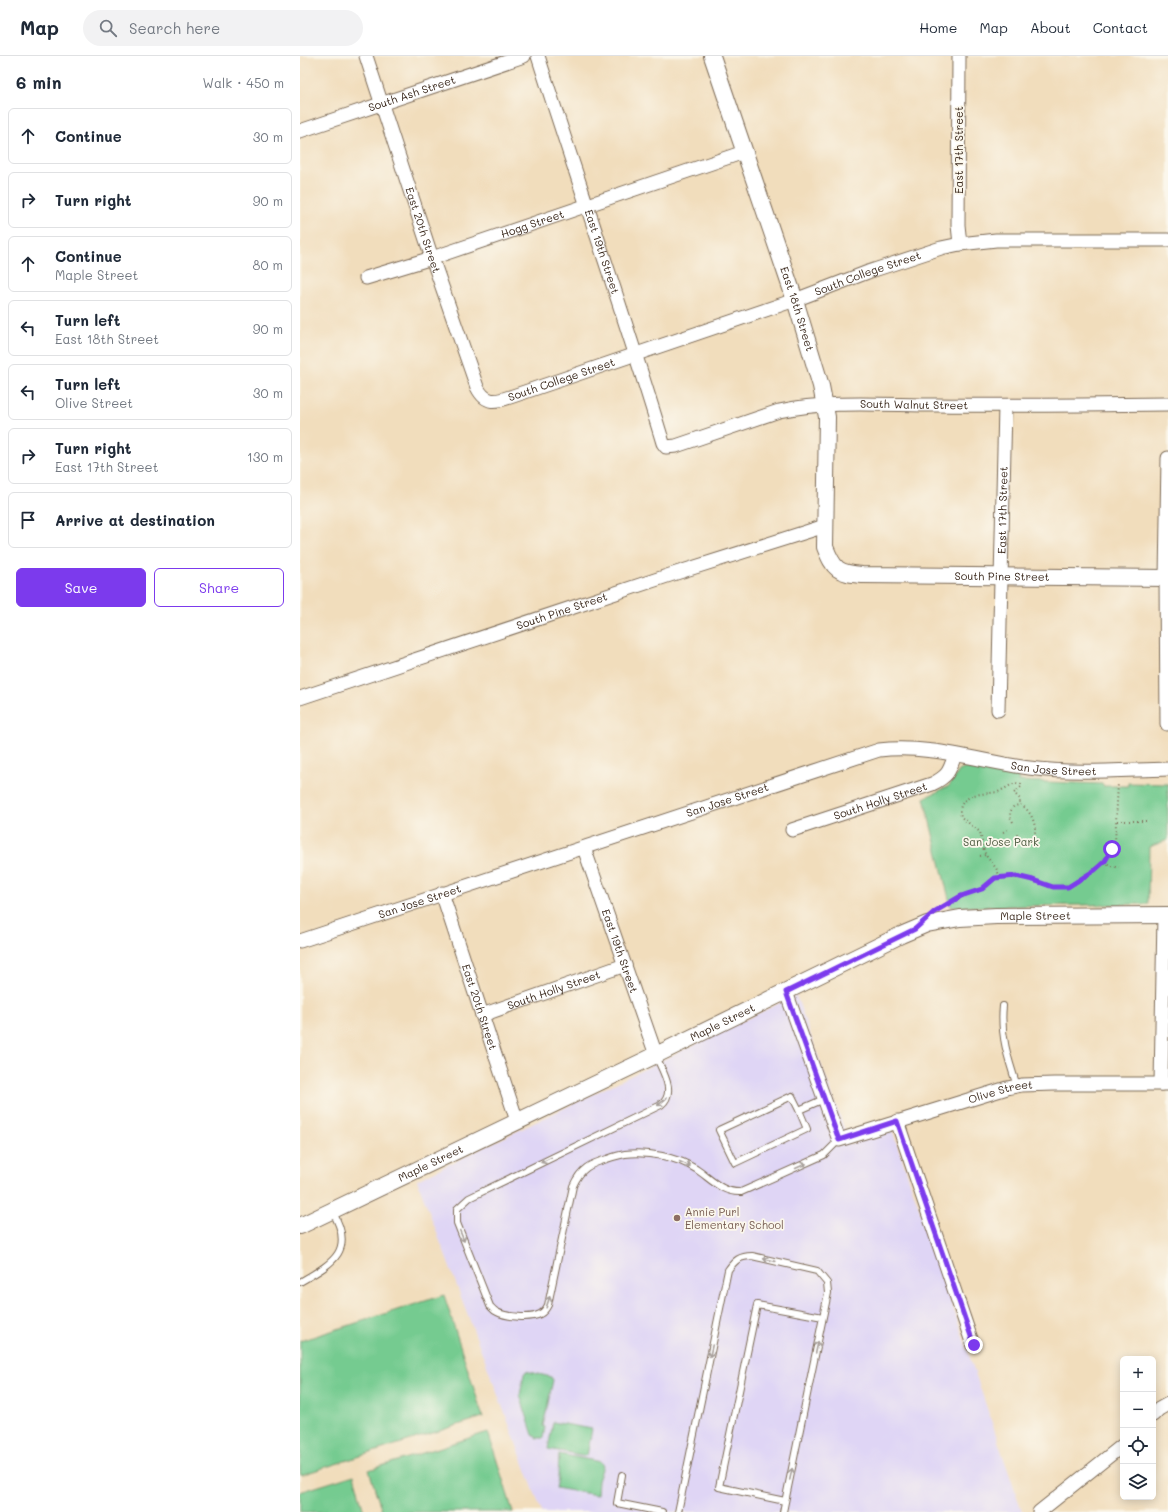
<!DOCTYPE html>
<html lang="en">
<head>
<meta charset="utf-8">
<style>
  body { margin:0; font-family:Mali,sans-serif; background:#f2f2f3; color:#1f2937 }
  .controls { position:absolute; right:12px; bottom:12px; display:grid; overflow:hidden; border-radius:6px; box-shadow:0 2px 10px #0003 }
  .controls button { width:36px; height:36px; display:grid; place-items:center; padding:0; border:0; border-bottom:1px solid #e0e1e3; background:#fff; color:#1f2937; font:20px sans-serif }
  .stop { position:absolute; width:12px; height:12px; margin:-9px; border:3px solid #7c3aed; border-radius:50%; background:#fff }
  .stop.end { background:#7c3aed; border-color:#fff; box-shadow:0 1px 4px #0008 }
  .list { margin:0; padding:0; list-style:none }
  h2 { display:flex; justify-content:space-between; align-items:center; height:52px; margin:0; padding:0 16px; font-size:17px }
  h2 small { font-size:13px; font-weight:400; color:#747a83 }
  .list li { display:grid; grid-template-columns:26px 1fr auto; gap:12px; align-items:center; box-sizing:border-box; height:56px; margin:0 8px 8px; padding:0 8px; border:1px solid #e0e1e3; border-radius:6px }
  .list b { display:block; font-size:15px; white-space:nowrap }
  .list p { margin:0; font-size:13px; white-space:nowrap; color:#747a83 }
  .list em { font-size:13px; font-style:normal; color:#747a83 }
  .actions { display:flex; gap:8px; padding:12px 16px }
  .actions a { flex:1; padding:9px 0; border:1px solid #7c3aed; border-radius:6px; text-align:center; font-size:14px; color:#7c3aed }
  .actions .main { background:#7c3aed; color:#fff }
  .icon { flex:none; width:22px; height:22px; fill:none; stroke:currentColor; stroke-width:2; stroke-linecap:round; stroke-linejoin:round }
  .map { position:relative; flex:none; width:868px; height:1456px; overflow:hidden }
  header { display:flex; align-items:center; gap:24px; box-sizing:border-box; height:56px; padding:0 20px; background:#fff; border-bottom:1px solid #e0e1e3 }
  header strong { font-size:19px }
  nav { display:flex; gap:22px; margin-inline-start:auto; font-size:14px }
  .search { width:280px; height:36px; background:#f2f2f3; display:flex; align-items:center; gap:10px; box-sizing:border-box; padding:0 14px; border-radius:22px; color:#747a83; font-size:15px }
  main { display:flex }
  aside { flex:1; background:#fff }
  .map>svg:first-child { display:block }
</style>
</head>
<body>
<header>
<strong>Map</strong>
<div class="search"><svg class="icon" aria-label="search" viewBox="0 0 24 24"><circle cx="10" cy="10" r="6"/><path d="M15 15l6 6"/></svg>Search here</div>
<nav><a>Home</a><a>Map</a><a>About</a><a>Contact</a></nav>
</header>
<main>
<aside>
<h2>6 min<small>Walk · 450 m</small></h2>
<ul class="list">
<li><svg class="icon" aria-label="ahead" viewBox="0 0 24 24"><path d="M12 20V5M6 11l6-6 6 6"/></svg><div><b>Continue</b></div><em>30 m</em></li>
<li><svg class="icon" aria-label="right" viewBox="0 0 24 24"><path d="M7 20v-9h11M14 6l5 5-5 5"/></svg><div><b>Turn right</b></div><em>90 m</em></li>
<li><svg class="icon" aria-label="ahead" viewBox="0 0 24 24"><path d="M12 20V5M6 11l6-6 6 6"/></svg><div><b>Continue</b><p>Maple Street</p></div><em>80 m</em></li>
<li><svg class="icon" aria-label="left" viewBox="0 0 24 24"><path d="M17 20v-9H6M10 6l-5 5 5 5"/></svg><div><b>Turn left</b><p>East 18th Street</p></div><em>90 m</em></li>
<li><svg class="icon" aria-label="left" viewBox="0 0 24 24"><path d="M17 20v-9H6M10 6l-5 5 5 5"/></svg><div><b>Turn left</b><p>Olive Street</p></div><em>30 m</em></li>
<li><svg class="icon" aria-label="right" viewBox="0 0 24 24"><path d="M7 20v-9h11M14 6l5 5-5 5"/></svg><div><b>Turn right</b><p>East 17th Street</p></div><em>130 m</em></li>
<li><svg class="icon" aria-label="arrive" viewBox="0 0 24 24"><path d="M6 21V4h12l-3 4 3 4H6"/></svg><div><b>Arrive at destination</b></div></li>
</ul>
<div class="actions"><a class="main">Save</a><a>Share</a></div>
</aside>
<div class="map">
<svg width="868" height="1456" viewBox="0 0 868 1456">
  <rect width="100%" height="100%" fill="#fbf7ec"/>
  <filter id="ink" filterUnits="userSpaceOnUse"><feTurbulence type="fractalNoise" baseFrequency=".025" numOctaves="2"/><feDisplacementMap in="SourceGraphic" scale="8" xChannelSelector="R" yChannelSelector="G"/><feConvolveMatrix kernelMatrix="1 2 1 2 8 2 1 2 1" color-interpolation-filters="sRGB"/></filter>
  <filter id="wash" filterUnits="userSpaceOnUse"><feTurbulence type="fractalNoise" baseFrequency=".012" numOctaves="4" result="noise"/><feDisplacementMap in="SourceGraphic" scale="16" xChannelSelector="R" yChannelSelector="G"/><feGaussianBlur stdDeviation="0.9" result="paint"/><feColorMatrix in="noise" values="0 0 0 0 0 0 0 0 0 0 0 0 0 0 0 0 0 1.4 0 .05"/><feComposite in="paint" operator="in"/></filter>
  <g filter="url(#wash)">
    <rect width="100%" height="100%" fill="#f1ddbc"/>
    <path fill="#dfd5f5" d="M496,939L550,1088L592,1074L636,1201L722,1456H242L117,1124Z"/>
    <path fill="#75cb90" stroke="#587a57" d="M665,712L719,719L718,725L803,728V730H828V727L868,728V784L849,791L848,848L651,851L624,742L649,730L659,715Z
      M144,1239L183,1361L1,1419L0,1415V1285Z
      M226,1315L251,1321L253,1324L243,1370L245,1371L243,1382H237L233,1379L220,1339L224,1318Z
      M253,1366L292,1373L287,1400L248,1393Z
      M188,1376L213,1456H82L69,1414Z
      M259,1398L301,1406L303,1410L298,1425L297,1439L256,1432L258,1423Z
      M54,1419L64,1456H0V1436Z"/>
  </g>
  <g filter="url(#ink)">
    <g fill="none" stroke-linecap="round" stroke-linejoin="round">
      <defs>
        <path id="service" d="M703,950C700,978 708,1003 717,1030
          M356,1000C362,1015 377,1036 361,1049L169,1142L157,1153V1167L190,1250C192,1252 194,1255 197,1256C206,1261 231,1263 240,1258C244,1256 246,1253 248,1249L273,1130C281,1112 290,1108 307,1103C313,1101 319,1099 325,1098C348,1095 377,1101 396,1113C411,1123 422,1137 441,1136L524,1099L539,1084
          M499,1054L507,1073L435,1107L419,1074L492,1040L499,1054L524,1043
          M0,1226C33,1207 56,1195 32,1155
          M322,1419L317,1447L362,1456
          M485,1445L419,1431L457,1249L523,1261
          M378,1456L428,1214C435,1204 440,1200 452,1200L517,1215L527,1227L528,1237L523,1261L483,1456"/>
        <g id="minor">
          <path id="s1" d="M66,0L132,202L177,331C186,349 196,346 213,340L495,244L568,216L641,192L660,188L696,184H868"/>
          <path id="s2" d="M238,0C279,129 324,257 363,387L366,391L376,390L479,355C530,344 585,349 637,349C714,350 791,349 868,348"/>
          <path d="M659,0L658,169L660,188"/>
          <path id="s3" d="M0,75L224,0"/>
          <path id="s4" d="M66,222L132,202L444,96"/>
          <path id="s5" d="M0,642L370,519L525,470"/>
          <path id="s6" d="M698,654L705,350"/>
          <path d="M867,668L866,522L868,402"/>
          <path id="s7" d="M492,774L632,728C648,720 649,716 655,699"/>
          <path id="s8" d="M284,792L356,999"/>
          <path id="s9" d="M142,837L217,1065"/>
          <path id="s10" d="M0,885L579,694C629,688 679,705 729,712C774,718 822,714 868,713"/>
          <path id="s11" d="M486,936L539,1084L707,1032L722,1029L754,1028H868"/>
          <path id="s12" d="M182,959L325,909"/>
          <path d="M861,1028L864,859"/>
          <path d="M597,1065L673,1289"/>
          <path d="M853,1359L859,1353L868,1348"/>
          <path d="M739,1456L823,1389"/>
        </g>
        <g id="tertiary">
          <path id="s13" d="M412,0L495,244L521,330L527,361L525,491C534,514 538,517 562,519L868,522"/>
          <path id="s14" d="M0,1170L356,999L601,879L627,868L660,862L696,860L868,859"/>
        </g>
      </defs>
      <use href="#service" stroke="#7b6955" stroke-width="8"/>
      <use href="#minor" stroke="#7b6955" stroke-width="15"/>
      <use href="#tertiary" stroke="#7b6955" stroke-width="18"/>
      <path stroke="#7b6955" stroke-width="2" stroke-dasharray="1 3" stroke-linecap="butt" d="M817,765H846V763
        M713,766C709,760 709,756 714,750L720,749
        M703,776L710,773
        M680,800L686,799
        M805,805L810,810L819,811
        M700,821L696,812L687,801L684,795L680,776L661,761L660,755L661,749L665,744L673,739L698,736L715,727L721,728V731L714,737L720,743V749C731,752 741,776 731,785L724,786L718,782L717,777
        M644,850L669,837L682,833L695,822L700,821L725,822L753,831H768L795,814L805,805L815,787L818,727"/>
      <use href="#service" stroke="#fff" stroke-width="6"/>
      <use href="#minor" stroke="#fff" stroke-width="13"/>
      <use href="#tertiary" stroke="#fff" stroke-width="16"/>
    </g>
    <defs><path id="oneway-shaft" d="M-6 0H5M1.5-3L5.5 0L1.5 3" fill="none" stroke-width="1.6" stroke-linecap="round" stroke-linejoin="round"/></defs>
    <g stroke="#a79f9a">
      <use href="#oneway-shaft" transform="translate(362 1046) rotate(140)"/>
      <use href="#oneway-shaft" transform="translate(246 1104) rotate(154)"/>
      <use href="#oneway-shaft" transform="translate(385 1108) rotate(24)"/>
      <use href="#oneway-shaft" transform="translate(501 1110) rotate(-24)"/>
      <use href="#oneway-shaft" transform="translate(162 1180) rotate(68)"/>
      <use href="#oneway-shaft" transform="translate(469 1204) rotate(-167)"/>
      <use href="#oneway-shaft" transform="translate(248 1246) rotate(-72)"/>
      <use href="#oneway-shaft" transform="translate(517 1291) rotate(-78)"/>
      <use href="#oneway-shaft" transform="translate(411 1295) rotate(102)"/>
      <use href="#oneway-shaft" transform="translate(491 1418) rotate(-78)"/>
    </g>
  </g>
  <g fill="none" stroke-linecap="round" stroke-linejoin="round" filter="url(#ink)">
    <path stroke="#7c3aed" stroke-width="5" d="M674,1289L597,1065L539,1084L486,936L615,873L634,856L661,840L682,833L695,822L716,820L733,824L753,831H768L795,814L805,805L812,793"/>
  </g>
  <circle fill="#8d6e63" stroke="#fbf7ec" stroke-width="1.5" cx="377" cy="1162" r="4"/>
  <g text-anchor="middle" stroke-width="3.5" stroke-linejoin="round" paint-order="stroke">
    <g font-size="11" fill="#3b2a1e" stroke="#fbf7ec">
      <text dy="4" stroke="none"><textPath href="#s3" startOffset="118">South Ash Street</textPath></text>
      <text transform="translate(659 94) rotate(-90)" y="4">East 17th Street</text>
      <text dy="4" stroke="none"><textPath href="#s4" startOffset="175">Hogg Street</textPath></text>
      <text dy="4" stroke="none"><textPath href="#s1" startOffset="183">East 20th Street</textPath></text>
      <text dy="4" stroke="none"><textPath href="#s2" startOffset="206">East 19th Street</textPath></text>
      <text dy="4" stroke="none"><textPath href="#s1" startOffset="767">South College Street</textPath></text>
      <text dy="4" stroke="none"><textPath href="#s13" startOffset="267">East 18th Street</textPath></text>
      <text dy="4" stroke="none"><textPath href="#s1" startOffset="443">South College Street</textPath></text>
      <text dy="4" stroke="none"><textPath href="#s2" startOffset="666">South Walnut Street</textPath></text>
      <text dy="4" stroke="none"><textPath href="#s6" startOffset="200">East 17th Street</textPath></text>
      <text dy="4" stroke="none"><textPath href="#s13" startOffset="700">South Pine Street</textPath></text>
      <text dy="4" stroke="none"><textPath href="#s5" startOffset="276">South Pine Street</textPath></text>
      <text dy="4" stroke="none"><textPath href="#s10" startOffset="786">San Jose Street</textPath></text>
      <text dy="4" stroke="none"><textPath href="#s10" startOffset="450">San Jose Street</textPath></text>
      <text dy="4" stroke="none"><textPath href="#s7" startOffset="93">South Holly Street</textPath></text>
      <text dy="4" stroke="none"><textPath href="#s10" startOffset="126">San Jose Street</textPath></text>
      <text dy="4" stroke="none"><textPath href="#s14" startOffset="805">Maple Street</textPath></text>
      <text dy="4" stroke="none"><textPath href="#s8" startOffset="109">East 19th Street</textPath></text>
      <text dy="4" stroke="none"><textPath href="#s12" startOffset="76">South Holly Street</textPath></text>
      <text dy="4" stroke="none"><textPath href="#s9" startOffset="120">East 20th Street</textPath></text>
      <text dy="4" stroke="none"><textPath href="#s14" startOffset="469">Maple Street</textPath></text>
      <text dy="4" stroke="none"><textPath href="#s11" startOffset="326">Olive Street</textPath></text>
      <text dy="4" stroke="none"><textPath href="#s14" startOffset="145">Maple Street</textPath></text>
    </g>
    <g font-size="11" fill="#4c5a40" stroke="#fbf7ec">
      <text x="701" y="790">San Jose Park</text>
    </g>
    <g font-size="11" fill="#785e54" stroke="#fbf7ec" text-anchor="start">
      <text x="385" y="1160">Annie Purl<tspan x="385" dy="13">Elementary School</tspan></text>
    </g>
  </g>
</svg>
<div class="controls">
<button>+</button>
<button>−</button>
<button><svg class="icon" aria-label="locate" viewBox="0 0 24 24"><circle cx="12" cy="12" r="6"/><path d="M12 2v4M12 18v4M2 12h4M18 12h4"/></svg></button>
<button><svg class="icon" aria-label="layers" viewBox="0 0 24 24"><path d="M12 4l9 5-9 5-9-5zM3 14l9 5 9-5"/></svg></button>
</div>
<div class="stop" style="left:812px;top:793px"></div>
<div class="stop end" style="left:674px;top:1289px"></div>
</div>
</main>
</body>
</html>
